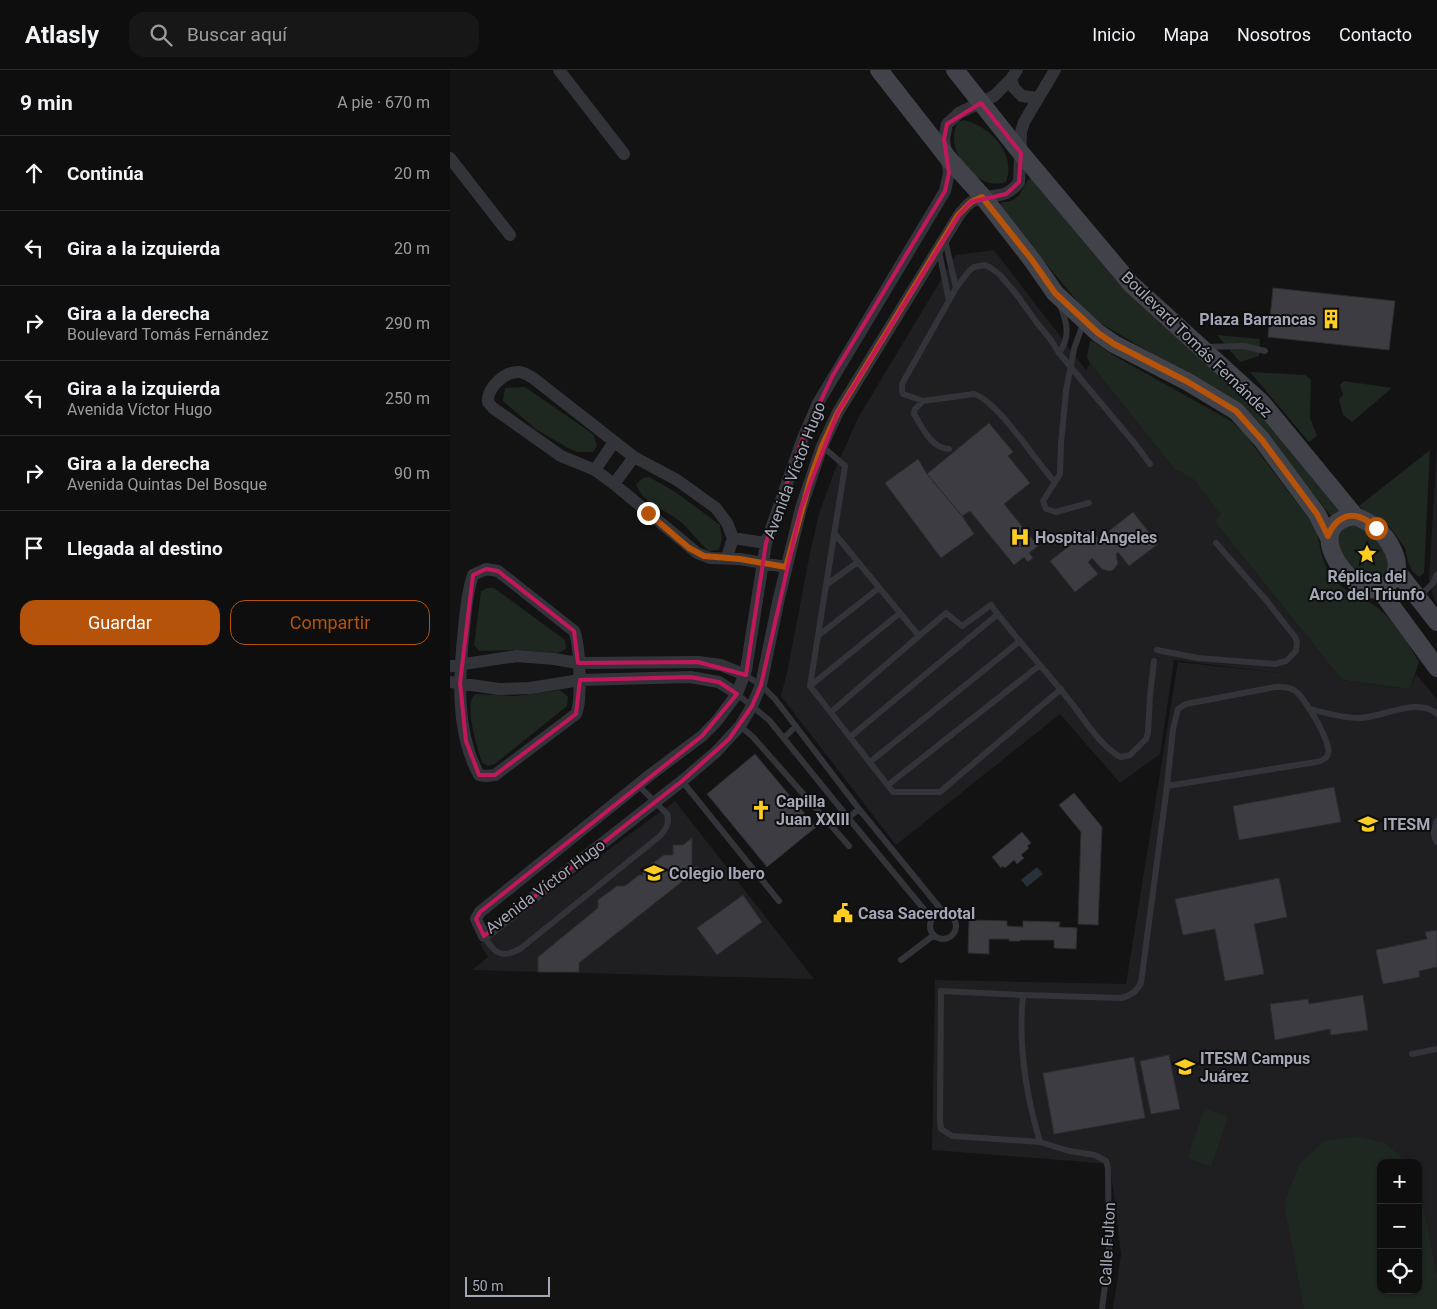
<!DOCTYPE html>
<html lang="es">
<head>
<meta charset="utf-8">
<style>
  body { margin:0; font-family:Roboto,sans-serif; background:#171718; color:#f1f3f6 }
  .controls { position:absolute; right:15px; bottom:15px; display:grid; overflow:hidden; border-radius:10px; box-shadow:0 1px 4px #0004 }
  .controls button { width:45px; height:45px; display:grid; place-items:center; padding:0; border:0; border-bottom:1px solid #2e2e2f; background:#0e0e0f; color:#f1f3f6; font:25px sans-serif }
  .scale { position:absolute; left:15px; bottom:12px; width:85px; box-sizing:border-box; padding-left:5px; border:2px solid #a3a7b6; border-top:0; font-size:14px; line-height:18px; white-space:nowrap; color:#a3a7b6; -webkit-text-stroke:4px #0e0e0f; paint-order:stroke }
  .stop { position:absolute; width:15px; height:15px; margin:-11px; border:4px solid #b45309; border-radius:50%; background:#fff }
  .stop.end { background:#b45309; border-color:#fff; box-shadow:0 1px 5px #0008 }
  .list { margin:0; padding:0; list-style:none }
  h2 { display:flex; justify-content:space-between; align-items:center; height:65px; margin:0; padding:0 20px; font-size:21px }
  h2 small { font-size:16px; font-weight:400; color:#9b9c9e }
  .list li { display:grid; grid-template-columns:32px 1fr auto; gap:15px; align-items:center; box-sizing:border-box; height:75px; padding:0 20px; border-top:1px solid #2e2e2f }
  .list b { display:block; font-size:19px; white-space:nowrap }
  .list p { margin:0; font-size:16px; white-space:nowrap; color:#9b9c9e }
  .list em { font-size:16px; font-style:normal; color:#9b9c9e }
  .actions { display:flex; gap:10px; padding:15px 20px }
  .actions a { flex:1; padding:11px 0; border:1px solid #b45309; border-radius:15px; text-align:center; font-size:18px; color:#b45309 }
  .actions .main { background:#b45309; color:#fff }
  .icon { flex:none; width:28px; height:28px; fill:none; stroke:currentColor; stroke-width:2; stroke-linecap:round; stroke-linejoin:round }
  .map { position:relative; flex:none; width:987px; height:1239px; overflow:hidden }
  header { display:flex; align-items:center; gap:30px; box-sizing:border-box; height:70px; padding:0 25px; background:#0e0e0f; border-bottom:1px solid #2e2e2f }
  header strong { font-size:24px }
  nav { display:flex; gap:28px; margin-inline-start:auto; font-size:18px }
  .search { width:350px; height:45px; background:#171718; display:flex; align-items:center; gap:12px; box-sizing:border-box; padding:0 18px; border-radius:15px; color:#9b9c9e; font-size:19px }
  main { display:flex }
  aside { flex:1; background:#0e0e0f }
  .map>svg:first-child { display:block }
</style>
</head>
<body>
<header>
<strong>Atlasly</strong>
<div class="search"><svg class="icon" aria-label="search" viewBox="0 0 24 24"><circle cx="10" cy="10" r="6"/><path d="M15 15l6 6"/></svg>Buscar aquí</div>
<nav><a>Inicio</a><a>Mapa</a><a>Nosotros</a><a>Contacto</a></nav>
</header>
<main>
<aside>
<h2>9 min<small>A pie · 670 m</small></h2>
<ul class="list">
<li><svg class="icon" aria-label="ahead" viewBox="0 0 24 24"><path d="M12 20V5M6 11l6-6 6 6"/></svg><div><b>Continúa</b></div><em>20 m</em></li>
<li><svg class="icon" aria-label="left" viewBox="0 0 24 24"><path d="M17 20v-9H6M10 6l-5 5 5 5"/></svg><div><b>Gira a la izquierda</b></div><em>20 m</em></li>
<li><svg class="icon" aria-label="right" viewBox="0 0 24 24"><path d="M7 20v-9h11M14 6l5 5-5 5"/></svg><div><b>Gira a la derecha</b><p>Boulevard Tomás Fernández</p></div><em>290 m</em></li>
<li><svg class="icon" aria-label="left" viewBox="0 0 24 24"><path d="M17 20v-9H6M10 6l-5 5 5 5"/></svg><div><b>Gira a la izquierda</b><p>Avenida Víctor Hugo</p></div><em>250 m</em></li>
<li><svg class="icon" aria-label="right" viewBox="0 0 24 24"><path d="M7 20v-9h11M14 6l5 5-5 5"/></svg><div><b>Gira a la derecha</b><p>Avenida Quintas Del Bosque</p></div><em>90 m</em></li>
<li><svg class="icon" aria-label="arrive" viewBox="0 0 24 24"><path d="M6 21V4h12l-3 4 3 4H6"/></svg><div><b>Llegada al destino</b></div></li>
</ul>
<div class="actions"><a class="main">Guardar</a><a>Compartir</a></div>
</aside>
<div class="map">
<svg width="987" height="1239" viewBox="0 0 987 1239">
  <rect width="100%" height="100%" fill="#131314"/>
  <path fill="#1f1e21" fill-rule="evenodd" d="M544,180L636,300L640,293L724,399L743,409L772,444L764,451L892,610L960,619L966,604L987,629V1239H663L671,1184L660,1094L482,1080L485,910L676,914L728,592L838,604L724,590L710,684L670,713L610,644L446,775L331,626L337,603L360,483L369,444L384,402L408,348L506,185ZM931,1093H968V1220H931Z
    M987,377V533L984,529L979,510Z
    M225,731L364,909L22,900L38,887L30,874Z"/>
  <path fill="#1e2720" d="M514,50C540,56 567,84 556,112C527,123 492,79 508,52Z
    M580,108H582L663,207L690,234L805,336L891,442L881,446L802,348L787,334L652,254L633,238L551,140L550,135L552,132C572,132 570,118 580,108Z
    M767,265L810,269L809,286L790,292Z
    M640,271L644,272L663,285L781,351L794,363L864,455C872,475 869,491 884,509C896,524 915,527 929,539C946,552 958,574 969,592L960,619L892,610L764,451L771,444L743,409L724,399L640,293L637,287Z
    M800,302L855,305L861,310L860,348L867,366L859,372Z
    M894,311L942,318L902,352L893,345L889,329L893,325L890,315Z
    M75,317L143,364L147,376L143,382H127L118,378L87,360L53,331L55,318Z
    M980,380L974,503L969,507L962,501L958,492L955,478L939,456L930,448L920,446L909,436Z
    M199,407L224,421L270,455L272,469L269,480L259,481C249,473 242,462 232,453C217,440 193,435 186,414L193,408Z
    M895,455H908L924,465L939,485V501L928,510L921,512L907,505L888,480L887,463Z
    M37,518H44L115,570L116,579L108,583L67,580L29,581L24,575L31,521Z
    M110,620L118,627L117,636L45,694L38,696L32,693C28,679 12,632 26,624L65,626Z
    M755,1038L778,1047L761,1097L737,1088Z
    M906,1066L935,1073L958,1093H931V1220H968V1110L987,1206V1239H854L834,1134L849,1094L874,1071Z"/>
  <path fill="#283039" d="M587,797L593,804L577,817L571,810Z"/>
  <path fill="#3c3c42" stroke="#2d2c31" d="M823,218L945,231L939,280L818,267Z
    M539,353L563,382L558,386L580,413L554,434L588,476L579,483L583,488L578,492L574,487L564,495L520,441L512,446L477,404Z
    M468,389L477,404L512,446L524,464L491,488L435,413Z
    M683,442L708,474L679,496L668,482L666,484L668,494L663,500L659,501L652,499L642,488L638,492L648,504L625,522L600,491L641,459L649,469Z
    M305,684L366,757L317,797L257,724Z
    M884,717L891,752L789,770L783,736Z
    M624,723L652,757L648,855L628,854L631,762L609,735Z
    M572,762L581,773L577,776L579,778L571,785L574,788L567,794L564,790L555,798L553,796L551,798L542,787Z
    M242,768V797H248L247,806H239L129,893V902H88V887L148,838V830L167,816H175L189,805H193V800L214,785H223V775H233Z
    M829,808L837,847L804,854L814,904L775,911L765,859L733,865L725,829Z
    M293,825L312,852L267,885L247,858Z
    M519,850L557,851V856L573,857V851L610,852L609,857L627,858L626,879L604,878V870H570V871H559V869H539V884L518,883Z
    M987,860V897L969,901L970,907L933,914L926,880L977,869L975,862Z
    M913,925L918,960L881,965L880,959L825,970L820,934L858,929L859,934Z
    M719,985L730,1039L701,1044L690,991Z
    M684,987L695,1048L604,1064L593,1003Z"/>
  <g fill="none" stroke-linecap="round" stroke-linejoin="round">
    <path stroke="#33343a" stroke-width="6" d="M495,170L506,218
      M489,181L499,231
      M633,254L624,279L616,321L611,374L610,404L593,431L596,439L606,442L639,433
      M754,277L794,276L815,281
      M609,283C621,267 617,252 610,235
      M473,331L465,339L464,344C472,357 482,379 499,379
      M372,376L395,396L360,616L443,722H490L611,619
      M605,412C585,391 549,332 524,324L473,331L453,324L452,320V314L506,218L519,201L524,197L535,195L541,198L550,205L567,225L587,253L601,270L609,283L686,375L700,394
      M385,464L469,566L496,543L512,556L541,535C565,568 594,598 619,630C634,648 649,675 670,687L680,685L696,669L698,663L700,625L704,591
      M376,515L408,492
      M970,526L983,513L987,504
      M369,565L429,518
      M707,580L748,588L825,594L836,591L846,581L847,572L845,567L816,530L766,473
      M295,605L311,615L325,629L409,739L494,843
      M360,616L450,543
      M287,624L319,650L400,750L482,849
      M859,639C876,643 892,648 909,648C932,648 968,626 987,644
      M381,642L469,566
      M290,656L303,667L399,776
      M400,667L548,544
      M334,668L346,656
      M420,692L570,571
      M232,711L329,831
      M438,715L590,595
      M398,748L409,739
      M987,751C984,758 982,765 987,772
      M480 856a13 13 0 1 1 26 0a13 13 0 1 1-26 0Z
      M34,866C44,883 51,889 70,879L210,766C216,759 220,753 217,744L188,715
      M451,890L484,865
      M573,925L491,921L490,1050L491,1059L502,1066L590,1072
      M962,984L987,979
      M652,1239L659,1185L658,1098L656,1091L645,1085L619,1081L590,1072C576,1025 568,974 573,925L671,928C682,925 686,922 691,913L717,716L723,659L728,639L736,634L825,617C832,617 838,616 844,620C854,626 882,673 878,684C877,689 871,691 866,692L717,716"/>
    <path stroke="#33343a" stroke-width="12" d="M109,0L174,84
      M567,0L561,9L544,26L509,43L497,54L494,69L499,103L495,121L368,333L353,368L316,473L296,600L287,624L266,652L252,666L200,705L30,842L26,849L34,866L232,711L266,682L290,656L302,636L311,615L329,528L351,438L372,376L388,342L509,145C513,140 517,134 523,131C540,122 556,131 569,112L571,62L574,52L605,0
      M561,9L564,18L572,26L588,28
      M0,88L60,165
      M145,400L164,372
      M164,414L184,387
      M283,468L316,473
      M277,487L283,468L277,453L266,438L227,410L184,387L83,308C78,305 74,302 68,302C54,302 37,318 38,332L43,338L111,386L145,400L164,414L247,483L260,488L290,489L336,497
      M36,499L48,501L124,561C130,574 132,631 126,644L45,705L36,706L29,705C5,661 9,606 14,558C16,540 17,522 23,505Z
      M0,596L67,586L104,589L128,593L248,592L271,595L295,605
      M0,612L49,619L80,618L130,610L240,607L269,612L287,624"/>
    <path stroke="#41424a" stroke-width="18" d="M429,0L498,88L533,127L582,190L605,223L648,263L664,274L738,312L786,341L812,370L867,444L878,466
      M505,0L571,83L681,214L812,333L905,446
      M905,446C912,449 919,452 925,457C939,468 955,494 942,510C938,515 933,520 927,520C895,520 851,453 905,446Z
      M947,501L987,552
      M930,520L987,598"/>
  </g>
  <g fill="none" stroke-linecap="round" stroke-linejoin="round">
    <path stroke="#b45309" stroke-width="6" d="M198,443L239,478L254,486L290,489L336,497L361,407L372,376L388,342L508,145L521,132L532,127L582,190L605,223L648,263L664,274L738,312L786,341L812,370L867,444L878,466C882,455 892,444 905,446C913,447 921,453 926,458"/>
  </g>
  <path fill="none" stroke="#c2185b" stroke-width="4" stroke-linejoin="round" d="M531,33L571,83L569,112L556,124L521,132L509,145L388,342L351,438L311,615L302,636L279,669L232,711L34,866L26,849L30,842L252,666L287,624L269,612L240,607L130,610L126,644L45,705H29L16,671L10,613L23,505L36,499L48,501L124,561L128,593L248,592L296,605L316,473L353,368L383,305L495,121L499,103L494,69L497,54Z"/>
  <defs>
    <symbol id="building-bare" viewBox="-9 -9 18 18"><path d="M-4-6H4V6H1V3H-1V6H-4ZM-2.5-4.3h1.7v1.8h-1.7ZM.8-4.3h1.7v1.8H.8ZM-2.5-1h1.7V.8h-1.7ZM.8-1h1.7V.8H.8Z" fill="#fecd21" stroke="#0e0e0f" stroke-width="2.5" paint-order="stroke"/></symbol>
    <symbol id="hospital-bare" viewBox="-9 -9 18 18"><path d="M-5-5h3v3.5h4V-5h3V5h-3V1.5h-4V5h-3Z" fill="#fecd21" stroke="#0e0e0f" stroke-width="2.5" paint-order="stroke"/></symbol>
    <symbol id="sight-bare" viewBox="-9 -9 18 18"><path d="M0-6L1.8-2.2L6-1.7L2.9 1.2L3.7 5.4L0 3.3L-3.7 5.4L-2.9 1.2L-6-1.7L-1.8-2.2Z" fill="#fecd21" stroke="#0e0e0f" stroke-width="2.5" paint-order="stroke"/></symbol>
    <symbol id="church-bare" viewBox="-9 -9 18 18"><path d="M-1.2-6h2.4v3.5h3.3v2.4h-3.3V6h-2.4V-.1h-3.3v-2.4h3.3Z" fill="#fecd21" stroke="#0e0e0f" stroke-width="2.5" paint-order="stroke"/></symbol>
    <symbol id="school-bare" viewBox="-9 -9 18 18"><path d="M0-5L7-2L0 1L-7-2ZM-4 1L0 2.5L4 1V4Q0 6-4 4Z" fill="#fecd21" stroke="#0e0e0f" stroke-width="2.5" paint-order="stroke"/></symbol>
    <symbol id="civic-bare" viewBox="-9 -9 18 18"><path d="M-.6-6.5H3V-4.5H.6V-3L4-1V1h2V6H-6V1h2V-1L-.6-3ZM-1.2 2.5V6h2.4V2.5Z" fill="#fecd21" stroke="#0e0e0f" stroke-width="2.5" paint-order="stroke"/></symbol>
    <symbol id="university-bare" viewBox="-9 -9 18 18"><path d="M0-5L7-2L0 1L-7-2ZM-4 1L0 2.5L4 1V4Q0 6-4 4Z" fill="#fecd21" stroke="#0e0e0f" stroke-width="2.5" paint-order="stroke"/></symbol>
  </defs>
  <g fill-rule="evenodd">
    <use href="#building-bare" x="867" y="235" width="28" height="28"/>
    <use href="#hospital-bare" x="556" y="453" width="28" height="28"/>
    <use href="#sight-bare" x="903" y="470" width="28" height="28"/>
    <use href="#church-bare" x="297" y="726" width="28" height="28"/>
    <use href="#school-bare" x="904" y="740" width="28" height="28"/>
    <use href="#school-bare" x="190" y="789" width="28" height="28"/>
    <use href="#civic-bare" x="379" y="829" width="28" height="28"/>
    <use href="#university-bare" x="721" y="983" width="28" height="28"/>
  </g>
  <g text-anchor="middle" stroke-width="4" stroke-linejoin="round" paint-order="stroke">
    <g font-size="16" font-weight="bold" fill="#a3a7b6" stroke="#0e0e0f" text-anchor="start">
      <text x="866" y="255" text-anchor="end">Plaza Barrancas</text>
      <text x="585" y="473">Hospital Angeles</text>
      <text x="917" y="512" text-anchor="middle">Réplica del<tspan x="917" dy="18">Arco del Triunfo</tspan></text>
      <text x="326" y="737">Capilla<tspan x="326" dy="18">Juan XXIII</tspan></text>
      <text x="933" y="760">ITESM</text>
      <text x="219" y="809">Colegio Ibero</text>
      <text x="408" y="849">Casa Sacerdotal</text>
      <text x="750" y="994">ITESM Campus<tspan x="750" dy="18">Juárez</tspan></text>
    </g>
    <g font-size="16" fill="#a3a7b6" stroke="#0e0e0f">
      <text transform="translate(747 274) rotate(44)" y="6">Boulevard Tomás Fernández</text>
      <text transform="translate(344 400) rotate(-69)" y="6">Avenida Víctor Hugo</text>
      <text transform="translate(95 816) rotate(-37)" y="6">Avenida Víctor Hugo</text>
      <text transform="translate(657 1174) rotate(-87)" y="6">Calle Fulton</text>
    </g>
  </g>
</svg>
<div class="controls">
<button>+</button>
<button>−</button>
<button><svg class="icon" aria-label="locate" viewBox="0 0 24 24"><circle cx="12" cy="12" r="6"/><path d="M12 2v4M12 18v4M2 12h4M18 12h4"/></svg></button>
</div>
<div class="scale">50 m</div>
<div class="stop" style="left:926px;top:458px"></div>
<div class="stop end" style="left:198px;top:443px"></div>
</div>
</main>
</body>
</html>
